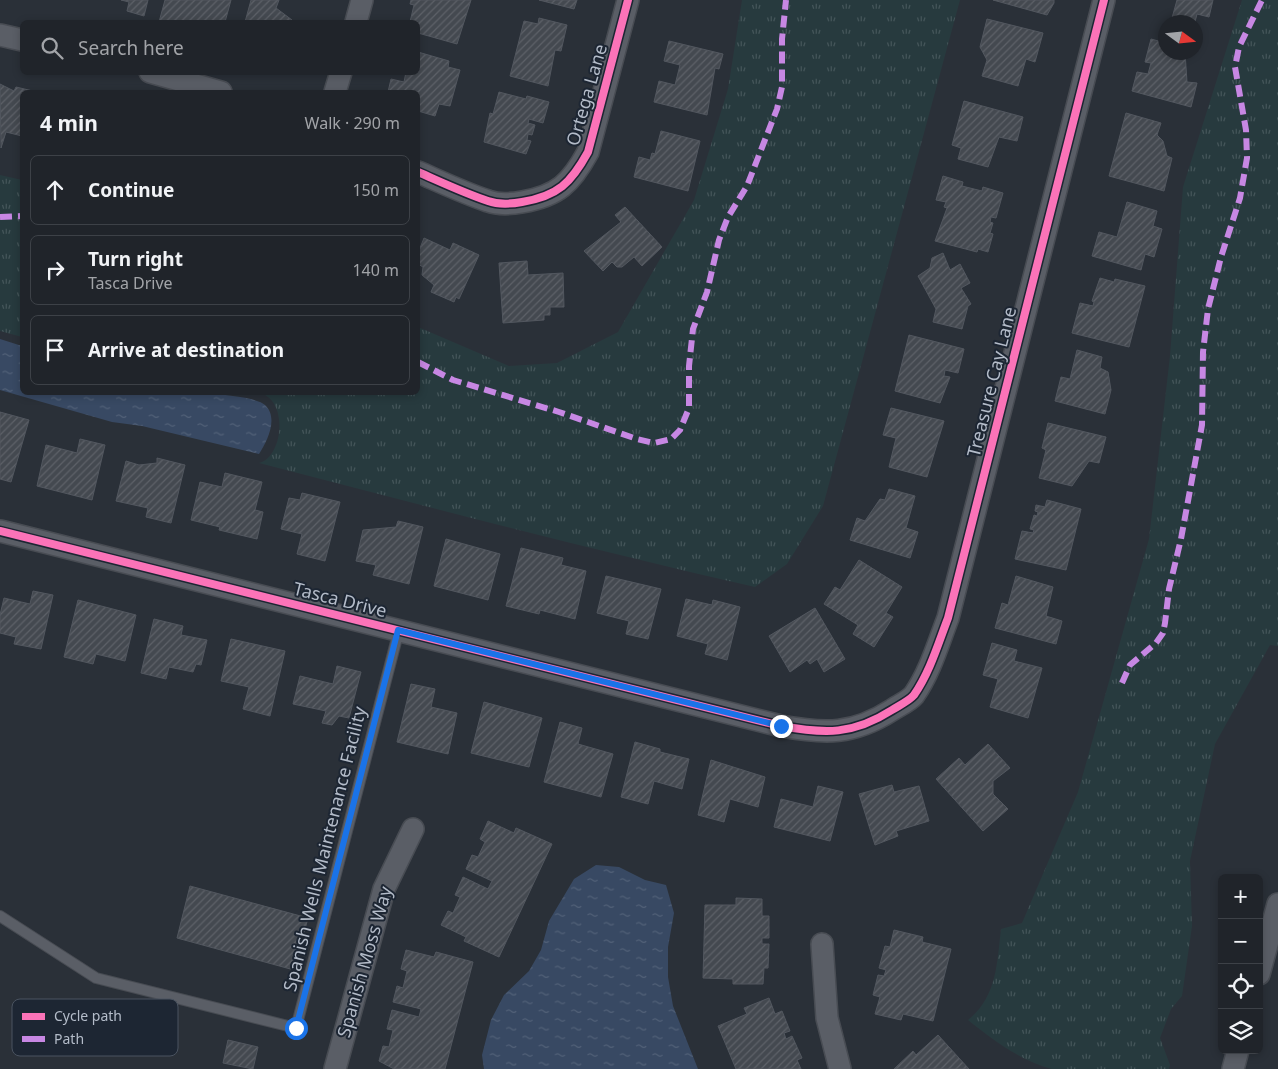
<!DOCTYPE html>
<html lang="en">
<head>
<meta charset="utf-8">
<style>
  body { margin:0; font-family:"Noto Sans",sans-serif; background:#2d3036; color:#f1f3f6 }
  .controls { position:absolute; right:15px; bottom:15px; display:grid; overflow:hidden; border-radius:8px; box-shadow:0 2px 8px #0003 }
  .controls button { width:45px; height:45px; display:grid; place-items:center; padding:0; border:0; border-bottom:1px solid #3d4147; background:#20242a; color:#f1f3f6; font:25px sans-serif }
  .compass { position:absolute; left:1158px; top:15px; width:45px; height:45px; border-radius:50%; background:#20242a; box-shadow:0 2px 8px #0003; rotate:105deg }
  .stop { position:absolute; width:15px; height:15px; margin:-11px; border:4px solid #1a73e8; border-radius:50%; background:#fff }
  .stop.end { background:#1a73e8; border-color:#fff; box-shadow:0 1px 5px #0008 }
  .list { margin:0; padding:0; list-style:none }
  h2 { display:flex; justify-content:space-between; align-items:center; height:65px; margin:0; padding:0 20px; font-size:21px }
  h2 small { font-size:16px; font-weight:400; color:#a2a4a8 }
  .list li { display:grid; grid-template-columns:32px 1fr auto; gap:15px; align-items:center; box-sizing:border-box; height:70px; margin:0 10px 10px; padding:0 10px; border:1px solid #3d4147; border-radius:8px }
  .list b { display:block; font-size:19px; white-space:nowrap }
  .list p { margin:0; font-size:16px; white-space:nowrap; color:#a2a4a8 }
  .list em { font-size:16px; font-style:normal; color:#a2a4a8 }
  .icon { flex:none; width:28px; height:28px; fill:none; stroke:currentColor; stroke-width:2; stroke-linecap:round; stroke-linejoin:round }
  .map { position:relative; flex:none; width:1278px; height:1069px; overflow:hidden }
  .search { position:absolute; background:#20242a; box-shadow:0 2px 8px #0003; left:20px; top:20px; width:400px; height:55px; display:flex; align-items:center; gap:12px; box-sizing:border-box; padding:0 18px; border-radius:8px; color:#a2a4a8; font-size:19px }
  .panel { position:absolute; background:#20242a; box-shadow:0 2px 8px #0003; left:20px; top:90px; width:400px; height:305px; border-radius:8px }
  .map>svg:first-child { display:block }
</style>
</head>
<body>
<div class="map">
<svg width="1278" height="1069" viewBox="0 0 1278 1069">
  <defs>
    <pattern id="grass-tufts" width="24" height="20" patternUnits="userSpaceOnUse" patternTransform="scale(1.25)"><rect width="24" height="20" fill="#273a3e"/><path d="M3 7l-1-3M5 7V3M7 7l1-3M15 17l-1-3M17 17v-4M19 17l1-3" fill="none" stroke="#445559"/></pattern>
    <pattern id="water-ripples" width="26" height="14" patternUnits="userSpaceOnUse" patternTransform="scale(1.25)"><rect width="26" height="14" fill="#384963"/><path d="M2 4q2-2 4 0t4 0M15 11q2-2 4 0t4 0" fill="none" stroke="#526178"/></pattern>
    <pattern id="building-hatch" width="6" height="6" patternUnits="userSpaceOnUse" patternTransform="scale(1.25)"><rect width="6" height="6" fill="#444950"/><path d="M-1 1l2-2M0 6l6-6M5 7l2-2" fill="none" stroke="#5d6168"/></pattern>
  </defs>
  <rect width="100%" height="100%" fill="#2a3038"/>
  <path fill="url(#grass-tufts)" d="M742,0H960L823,506L787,564L755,587C589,549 424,506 259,463C283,457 289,401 260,393L418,392V327L509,366L557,363L618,332L694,200L728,89Z
    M1242,0H1278V646L1270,645L1215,744L1190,861L1192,926L1182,996L1171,1009L1160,1038L1170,1065L1169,1069H1052C1021,1061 993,1040 968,1020C997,997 997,963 1001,929L1022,923L1078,792L1149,539L1170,356L1183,187Z
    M0,175L22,180V337L0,331Z"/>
  <path fill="url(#water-ripples)" d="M0,339L22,346V392C60,392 245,386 265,405C279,418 267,442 259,454L142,426L112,422L0,390Z
    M596,865L619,867L645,880L666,885L674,913L668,947V977L673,1006L698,1069H484L482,1055L491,1020L504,995L529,971L541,950L549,921L574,879Z"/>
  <path fill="url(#building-hatch)" stroke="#52575f" d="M121,0H148L144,16L127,11L129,2Z
    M165,0H231L225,22H159Z
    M251,0H279L276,8L292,20L291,22H245Z
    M411,0H471L457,44L418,33V22H410L414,5L410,4Z
    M539,0H577L574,9Z
    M993,0H1054V3L1047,15Z
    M1177,0H1213L1209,17L1197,14L1195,22L1172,18Z
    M539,18L567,25L561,51L555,50L548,86L510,76L524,21L538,24Z
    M987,19L1043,33L1035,62L1026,59L1018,86L982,76L987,60L980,47Z
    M1151,39L1166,43V52H1185L1187,82L1197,83L1191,107L1132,91L1137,72L1148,74L1151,63L1145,62Z
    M669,41L723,54L719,69L715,68L707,115L654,102L659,81L675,85L680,65L664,61Z
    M418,52L449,61L448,67L460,70L450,106L439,104L435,116L418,111V92H388L391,79L404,82L406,72H418Z
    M0,84L14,91L16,87L37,92H22V136L6,132L1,148Z
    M499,92L526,99L527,96L549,102L543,123L529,119L528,123L535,125L532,135L528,134L527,140L531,141L526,154L484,142L490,113L493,114Z
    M964,101L1023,117L1017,141L999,137L988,167L958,159L961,148L952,145Z
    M1126,113L1161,123L1157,135L1163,141L1167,156L1172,158L1164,191L1109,176Z
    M661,131L700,141L688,191L634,177L639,157L650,160L652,153L655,154Z
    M943,176L963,182L962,186L982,191L983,187L1003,193L996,218L991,217L990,222L993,223L990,233L993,234L988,252L978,249L977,252L935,241L947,208L944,207L946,202L936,200Z
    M1127,202L1157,211L1153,226L1162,229L1154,257L1145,254L1141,270L1092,256L1099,232L1117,237Z
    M625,207L662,247L642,266L634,257L622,267H617L612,262L603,271L584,251L621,222L615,215Z
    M424,238L450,250L453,243L479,255L459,299L456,297L454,302L431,292L434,285L422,275L423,267L418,264V253Z
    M943,253L950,270L960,264L970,283L961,288L971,304L968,306L962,329L933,322L936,309L918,276L930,268L932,258Z
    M527,261L528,275L563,273L564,307H550V315H544V320L503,323L499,263Z
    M1100,278L1114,282L1115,279L1145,286L1129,347L1072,333L1080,303L1093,306L1094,302L1092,301Z
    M909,335L964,349L958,373L945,370L944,376L950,377L940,403L895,391Z
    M1077,350L1102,357L1100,368L1108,372L1111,390L1105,414L1055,401L1061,377L1070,379Z
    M891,408L944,421L927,477L889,467L896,438L883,435Z
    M0,412L29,420L11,482L0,479Z
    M1048,423L1106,437L1099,463L1089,461L1072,486L1039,478L1046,450L1042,448Z
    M80,439L105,445L92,500L37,486L46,445L77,453Z
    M157,458L185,465L171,523L146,517L148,508L116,501L126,461L139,465L157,463Z
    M225,473L262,482L255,510L263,512L257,539L219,530L220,527L191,520L200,482L222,487Z
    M889,489L915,496L906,528L918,532L910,558L850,540L857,518L865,521L880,499L885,500Z
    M302,493L340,502L325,561L297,554L302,534L281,529L289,498L300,500Z
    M1047,500L1081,509L1066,570L1015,559L1022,531L1033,533L1034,530L1030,529L1034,515L1037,516L1038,512L1035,511L1036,505L1045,507Z
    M398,521L423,527L409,584L373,575L376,565L356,561L363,530L396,527Z
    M446,539L500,554L488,600L434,586Z
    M521,548L563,558L561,565L586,571L575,619L540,610L539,614L506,606Z
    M859,560L902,587L886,613L893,617L874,647L853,634L858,625L824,604L835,587L840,590Z
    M606,576L661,589L648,639L626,634L629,621L597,613Z
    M1016,576L1053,587L1046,616L1062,621L1056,644L995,628L1002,603L1008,605Z
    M33,591L53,595L41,649L14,644L16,637L0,633V615L4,598L30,604Z
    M686,599L712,605L713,600L740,607L727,660L705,654L708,644L677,636Z
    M78,600L136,615L125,661L96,654L93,664L64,657Z
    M815,608L845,659L824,672L817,659L810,664L807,660L790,672L769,636Z
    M154,619L183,626L181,635L207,640L201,665L196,664L193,672L169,667L166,679L141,673Z
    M231,639L285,651L270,716L243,709L249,687L221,681Z
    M992,643L1017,650L1014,661L1042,668L1028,718L990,707L998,679L983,675Z
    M337,666L361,672L349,718L339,716L332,725L322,723L326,711L293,704L300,676L333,684Z
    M411,684L435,689L431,707L457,713L448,754L397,742Z
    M484,702L542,718L529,767L471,753Z
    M560,722L582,728L578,744L613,754L601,797L544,782Z
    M635,742L660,749V752L689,759L682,789L654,781L648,804L621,797Z
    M988,744L1010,768L993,781V794L1008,809L983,831L936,779L959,758L965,765Z
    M711,760L765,777L758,807L730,799L724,822L698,815Z
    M892,785L894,792L919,786L929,821L896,831L898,836L875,845L859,794Z
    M818,786L843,792L830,841L774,827L781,799L813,807Z
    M488,821L514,833L516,828L552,844L499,957L464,941L466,937L441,925L448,911L453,913L460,897L455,895L463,877L488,889L492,881L466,869L472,855L478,857L485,842L480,839Z
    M190,886L308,918L294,970L177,938Z
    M736,898L762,899V916H769V938H762V944H769L768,968H764L763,984H733V979L703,978L705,905H736Z
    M894,930L923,937L922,942L951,949L933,1021L903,1014L901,1020L875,1014L880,997L873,995L878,975L884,976L886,970L879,968L885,946L890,947Z
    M406,950L434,957L436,952L473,962L445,1069H394L379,1061L383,1046L389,1047L393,1030L387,1029L392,1010L419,1017L421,1009L393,1002L397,986L403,988L407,971L401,969Z
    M769,998L775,1014L782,1011L790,1031L784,1033L786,1039L792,1036L802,1058L797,1060L801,1069H736L718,1026L747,1014L744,1008Z
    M938,1035L969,1069H894L913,1051L916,1055Z
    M228,1040L258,1047L253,1069L223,1063Z"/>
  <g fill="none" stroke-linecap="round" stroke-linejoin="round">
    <defs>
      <path id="lane" d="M0,916L96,978L296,1028L399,630"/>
      <path id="street" d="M356,22L362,0
        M0,35L22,40
        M150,72L221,92
        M335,92L341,72
        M418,172C441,182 464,193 488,201C499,205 511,204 522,202C558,196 571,183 588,152L628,0
        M0,531L781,726C825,734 853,735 892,710C898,706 909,701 914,695C930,672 938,644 948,618L1104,0
        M822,944L827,1018L840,1069
        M1259,974L1278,904
        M335,1069L384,889L413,829
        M1233,1069L1238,1050"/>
    </defs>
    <use href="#lane" stroke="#484c53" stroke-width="12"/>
    <use href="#street" stroke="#484c53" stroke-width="24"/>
    <use href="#lane" stroke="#5a5e66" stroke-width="10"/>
    <use href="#street" stroke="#5a5e66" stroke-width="21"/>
    <path stroke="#c787e3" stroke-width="6" stroke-dasharray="12 6" stroke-linecap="butt" d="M0,217L22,216
      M418,362L453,380L559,412L637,439L654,443L671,439L680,430L689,408V366L693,329L707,292L719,240L728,217L747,186L777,109L782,87V39L786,0
      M1122,683L1130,665L1156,643L1163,633L1165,623L1169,589L1181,539L1202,425L1203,352L1208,309L1221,257L1240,198L1247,158L1246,130L1235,67L1239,47L1262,0"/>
    <defs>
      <path id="cycleway" d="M418,172C441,182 464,193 488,201C499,205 511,204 522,202C558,196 571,183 588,152L628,0
        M0,531L781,726C825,734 853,735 892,710C898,706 909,701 914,695C930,672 938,644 948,618L1104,0"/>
    </defs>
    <use href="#cycleway" stroke="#1d2633" stroke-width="11"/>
    <use href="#cycleway" stroke="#fb73b8" stroke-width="8"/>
  </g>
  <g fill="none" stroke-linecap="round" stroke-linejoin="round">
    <path stroke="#1a73e8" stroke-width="6" d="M296,1028L398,630L781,726"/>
  </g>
  <g text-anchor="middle" stroke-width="4" stroke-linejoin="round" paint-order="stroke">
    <g font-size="18" fill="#b4bcc9" stroke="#1d2633">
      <text transform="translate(587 95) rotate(-74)" y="6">Ortega Lane</text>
      <text transform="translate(992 382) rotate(-76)" y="6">Treasure Cay Lane</text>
      <text transform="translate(340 600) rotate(14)" y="6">Tasca Drive</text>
      <text transform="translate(325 849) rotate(-76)" y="6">Spanish Wells Maintenance Facility</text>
      <text transform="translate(365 962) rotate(-74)" y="6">Spanish Moss Way</text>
    </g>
  </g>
  <rect x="12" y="999" width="166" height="57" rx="8" fill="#1d2633" stroke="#4a5360" stroke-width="1"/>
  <rect x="22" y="1013" width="23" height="7" fill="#fb73b8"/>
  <rect x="22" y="1036" width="23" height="6" fill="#c787e3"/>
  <g font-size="14" fill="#b4bcc9">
    <text x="54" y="1021">Cycle path</text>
    <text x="54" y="1044">Path</text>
  </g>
</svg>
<div class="controls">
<button>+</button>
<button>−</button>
<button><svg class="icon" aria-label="locate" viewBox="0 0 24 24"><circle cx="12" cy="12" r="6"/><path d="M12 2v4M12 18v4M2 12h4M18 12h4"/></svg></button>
<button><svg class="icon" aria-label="layers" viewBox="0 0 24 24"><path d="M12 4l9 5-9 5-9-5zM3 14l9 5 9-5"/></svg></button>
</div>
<svg class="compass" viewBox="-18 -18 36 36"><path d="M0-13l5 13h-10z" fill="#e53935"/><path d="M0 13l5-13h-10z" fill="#a2a4a8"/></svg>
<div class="stop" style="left:296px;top:1028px"></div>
<div class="stop end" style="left:781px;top:726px"></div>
<div class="search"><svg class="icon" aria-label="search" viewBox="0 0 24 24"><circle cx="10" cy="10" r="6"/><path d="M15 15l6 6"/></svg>Search here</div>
<section class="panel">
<h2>4 min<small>Walk · 290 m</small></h2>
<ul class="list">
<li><svg class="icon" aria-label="ahead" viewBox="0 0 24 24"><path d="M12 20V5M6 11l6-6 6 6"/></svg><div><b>Continue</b></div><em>150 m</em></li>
<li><svg class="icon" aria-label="right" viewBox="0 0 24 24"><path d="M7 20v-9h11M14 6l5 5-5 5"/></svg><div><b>Turn right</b><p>Tasca Drive</p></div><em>140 m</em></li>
<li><svg class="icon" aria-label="arrive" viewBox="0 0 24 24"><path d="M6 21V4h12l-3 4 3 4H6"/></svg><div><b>Arrive at destination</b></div></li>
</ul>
</section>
</div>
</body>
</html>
